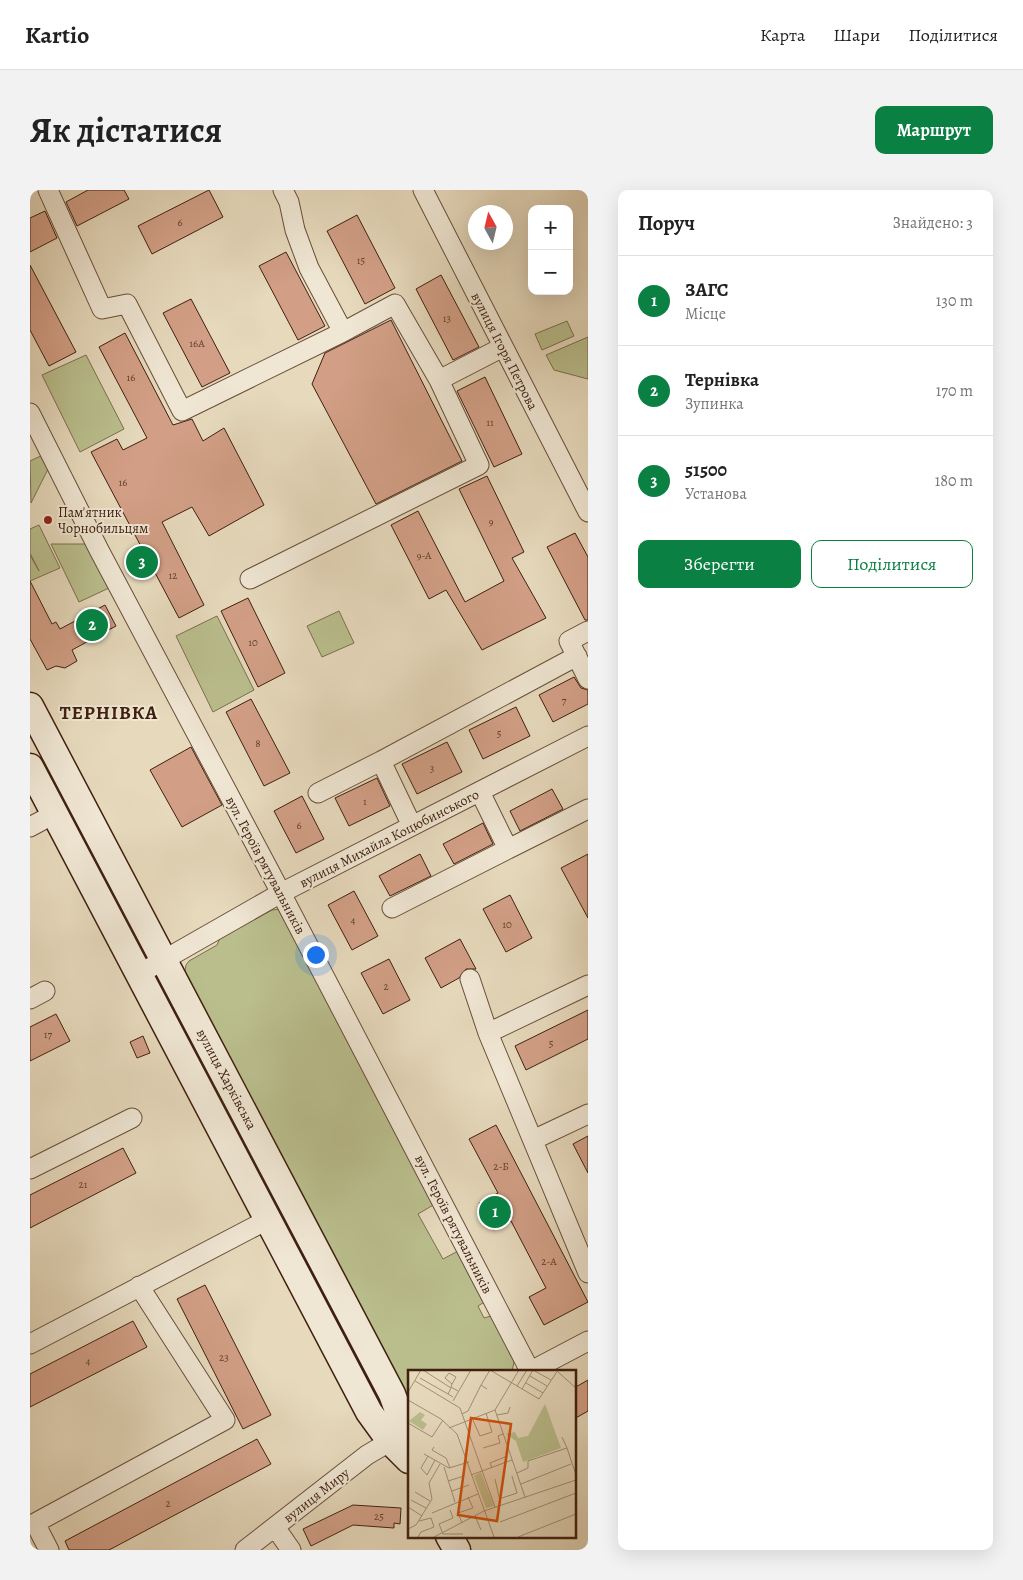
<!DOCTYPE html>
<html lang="uk">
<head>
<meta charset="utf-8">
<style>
  body { margin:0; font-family:Alegreya,serif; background:#f2f2f2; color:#222 }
  .controls { position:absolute; right:15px; top:15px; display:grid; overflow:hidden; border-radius:10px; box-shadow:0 5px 20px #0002 }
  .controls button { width:45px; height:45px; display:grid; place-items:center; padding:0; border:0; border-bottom:1px solid #e0e0e0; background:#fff; color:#222; font:25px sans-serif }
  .compass { position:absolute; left:438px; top:15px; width:45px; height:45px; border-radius:50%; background:#fff; box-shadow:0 5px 20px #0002; rotate:352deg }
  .you { position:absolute; left:285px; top:764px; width:18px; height:18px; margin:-12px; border:4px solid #fff; border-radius:50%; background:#1a73e8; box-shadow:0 0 0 8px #1a73e833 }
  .badge { display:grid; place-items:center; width:32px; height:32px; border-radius:50%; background:#0b8043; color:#fff; font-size:16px; font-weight:700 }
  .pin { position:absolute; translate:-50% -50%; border:2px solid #fff; box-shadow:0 1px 5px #0006 }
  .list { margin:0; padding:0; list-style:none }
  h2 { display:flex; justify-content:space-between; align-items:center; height:65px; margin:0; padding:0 20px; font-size:21px }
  h2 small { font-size:16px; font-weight:400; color:#767676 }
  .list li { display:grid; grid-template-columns:32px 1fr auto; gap:15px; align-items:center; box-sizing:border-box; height:90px; padding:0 20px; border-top:1px solid #e0e0e0 }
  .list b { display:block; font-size:19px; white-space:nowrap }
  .list p { margin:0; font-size:16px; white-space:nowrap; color:#767676 }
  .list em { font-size:16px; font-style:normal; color:#767676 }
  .actions { display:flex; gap:10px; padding:15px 20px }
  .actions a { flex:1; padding:11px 0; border:1px solid #0b8043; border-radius:10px; text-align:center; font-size:18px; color:#0b8043 }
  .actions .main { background:#0b8043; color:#fff }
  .map { position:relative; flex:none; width:558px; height:1360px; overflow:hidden; border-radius:10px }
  header { display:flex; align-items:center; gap:30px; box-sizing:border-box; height:70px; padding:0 25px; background:#fff; border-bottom:1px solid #e0e0e0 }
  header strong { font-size:24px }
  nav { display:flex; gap:28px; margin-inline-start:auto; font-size:18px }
  .intro { display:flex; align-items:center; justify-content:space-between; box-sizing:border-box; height:120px; padding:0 30px }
  h1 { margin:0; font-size:35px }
  .button { padding:12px 22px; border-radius:10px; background:#0b8043; color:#fff; font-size:18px; font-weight:700 }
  main { display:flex; gap:30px; padding:0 30px }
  aside { flex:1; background:#fff; border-radius:10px; box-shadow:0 5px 20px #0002 }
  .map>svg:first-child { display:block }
</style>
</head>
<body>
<header>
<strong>Kartio</strong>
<nav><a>Карта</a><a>Шари</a><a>Поділитися</a></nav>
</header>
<div class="intro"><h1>Як дістатися</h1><a class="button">Маршрут</a></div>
<main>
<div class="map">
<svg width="558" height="1360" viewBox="0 0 558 1360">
  <rect width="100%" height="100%" fill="#e6d9bc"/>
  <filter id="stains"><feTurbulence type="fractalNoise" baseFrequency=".004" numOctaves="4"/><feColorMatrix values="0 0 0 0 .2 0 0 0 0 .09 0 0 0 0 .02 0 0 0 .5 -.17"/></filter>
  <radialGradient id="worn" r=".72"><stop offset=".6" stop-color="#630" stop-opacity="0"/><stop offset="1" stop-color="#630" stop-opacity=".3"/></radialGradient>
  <path fill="#babe8d" stroke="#7c6f4e" d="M537,131L544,146L512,160L505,144Z
    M558,147V189L524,180L516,165Z
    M56,165L94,239L50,262L12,185Z
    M17,263L22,271L1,313L0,271Z
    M9,335L30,378L0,391V365L9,381L0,363V339Z
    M21,354H58L79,398L49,412Z
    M309,421L324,453L292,467L277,436Z
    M187,426L224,500L183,522L146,446Z
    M47,636L55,640L111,748L112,758L103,752L46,645Z
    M251,719L405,1014L388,1024L413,1069L430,1060L456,1111L448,1116L454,1128L464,1125L485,1168L482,1181H379V1211L154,786L156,775L159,771L187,755L190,748L242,720Z
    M135,802L142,806L250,1013L243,1017L134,810Z
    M252,1016L352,1207L353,1217L345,1211L244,1021Z"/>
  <path fill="#d29f86" stroke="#3f200f" d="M58,0H94L99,9L47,36L36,12Z
    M179,0L193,27L122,64L108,36Z
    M15,21L27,48L0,62V28Z
    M327,25L365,98L335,114L297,41Z
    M256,62L295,136L268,150L229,76Z
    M0,75L46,162L19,176L0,140Z
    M411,85L449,157L423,170L386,99Z
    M161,109L200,183L172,197L133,123Z
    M361,130L432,271L346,314L282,194L295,163Z
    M95,143L143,235L162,229L173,251L194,238L234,315L179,346L162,317L132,332L174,415L149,428L61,262L87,249L93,260L117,248L69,157Z
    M455,187L492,264L464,277L427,201Z
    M457,286L494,362L482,368L516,428L452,460L416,400L399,409L361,335L388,321L435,412L474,391L429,299Z
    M545,343L558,367V430H555L517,357Z
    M0,391L22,434L26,432L30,439L75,415L86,436L42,460L47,471L35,478L26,476L17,480L0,449Z
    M218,408L255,483L228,497L191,421Z
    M544,487L551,498L558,500V514L523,532L509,505Z
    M221,509L260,583L234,596L196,522Z
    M486,517L500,546L453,569L439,540Z
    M417,552L432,582L387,604L372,574Z
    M161,557L192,615L152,637L120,580Z
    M347,588L360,616L319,636L305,608Z
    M522,599L533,619L490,641L480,621Z
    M272,606L294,649L266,663L244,621Z
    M453,633L463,654L424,674L413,654Z
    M390,664L401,686L360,706L349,686Z
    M558,664V728L531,678Z
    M324,701L348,746L322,760L298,715Z
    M480,705L502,748L476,762L453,719Z
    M430,749L446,779H436L429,788L411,798L395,768Z
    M359,769L380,810L353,824L331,783Z
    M558,820V849L496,880L485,856Z
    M26,824L40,851L0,871V837Z
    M113,846L120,863L107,868L100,852Z
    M466,935L558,1112L514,1135L499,1107L516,1098L481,1031L463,1040L449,1013L468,1003L439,949Z
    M558,946V983L543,954Z
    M93,958L106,983L0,1038V1005Z
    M175,1095L241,1225L213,1239L147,1109Z
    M103,1131L117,1157L0,1217V1184Z
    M558,1190V1221L544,1229V1198Z
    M227,1249L241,1274L79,1360H39L35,1351Z
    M323,1315L371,1318L370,1334L364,1333V1338L323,1335L281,1356L273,1339Z"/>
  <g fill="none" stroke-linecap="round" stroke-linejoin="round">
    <defs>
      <path id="street" d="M18,0L72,119L97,114L152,221L313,142L279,78L265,40L259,12L253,0
        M393,0L558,322
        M313,142L365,114L409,190
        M0,223L69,360L241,684L500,1181
        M220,389L449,275L409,190L473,157
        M558,441L539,451L558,489
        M288,603L351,571
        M382,636L351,571L547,466
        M0,637L24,624
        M478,659L558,619
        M362,718L478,659L450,602
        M109,784L251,703L558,546
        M440,789L458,843L558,1083
        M0,809L15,801
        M458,843L558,795
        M503,950L558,924
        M0,979L102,928
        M0,1154L237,1030
        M501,1181L558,1151
        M245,1337L261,1360
        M19,1360L5,1333L195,1230L109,1096
        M215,1360L337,1265L371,1245"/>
      <path id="secondary" d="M0,516L362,1204L376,1242L379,1268
        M0,577L339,1222L360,1251L379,1270
        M419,1346L427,1360"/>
    </defs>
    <use href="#street" stroke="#694e3a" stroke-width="21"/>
    <use href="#secondary" stroke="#3f200f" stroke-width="29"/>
    <use href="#street" stroke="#efe6d3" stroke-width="19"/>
    <use href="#secondary" stroke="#efe6d3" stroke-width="26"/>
  </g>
  <circle fill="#8f2418" stroke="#efe6d3" stroke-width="2" cx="18" cy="330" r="5"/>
  <g text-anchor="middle" stroke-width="4" stroke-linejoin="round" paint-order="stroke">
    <g font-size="11" fill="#64402d">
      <text x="150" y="36">6</text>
      <text x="331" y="74">15</text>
      <text x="417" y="132">13</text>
      <text x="167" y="157">16А</text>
      <text x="101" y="191">16</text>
      <text x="460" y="236">11</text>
      <text x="93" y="296">16</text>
      <text x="461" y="335">9</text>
      <text x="394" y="369">9-А</text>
      <text x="143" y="389">12</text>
      <text x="223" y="456">10</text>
      <text x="534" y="514">7</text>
      <text x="469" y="547">5</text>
      <text x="228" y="557">8</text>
      <text x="402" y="582">3</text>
      <text x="335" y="615">1</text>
      <text x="269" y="639">6</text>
      <text x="323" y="734">4</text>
      <text x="477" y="738">10</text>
      <text x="356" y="800">2</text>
      <text x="18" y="848">17</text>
      <text x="521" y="857">5</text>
      <text x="471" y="980">2-Б</text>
      <text x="53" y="998">21</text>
      <text x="519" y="1075">2-А</text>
      <text x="194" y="1171">23</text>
      <text x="58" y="1175">4</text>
      <text x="138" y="1317">2</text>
      <text x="349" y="1330">25</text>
    </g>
    <g font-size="14" fill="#3f200f" stroke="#efe6d3">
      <text transform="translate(475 161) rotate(63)" y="5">вулиця Ігоря Петрова</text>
      <text transform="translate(359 648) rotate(-27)" y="5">вулиця Михайла Коцюбинського</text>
      <text transform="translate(236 675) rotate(62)" y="5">вул. Героїв рятувальників</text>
      <text transform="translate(197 889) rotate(62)" y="5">вулиця Харківська</text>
      <text transform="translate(424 1034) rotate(63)" y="5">вул. Героїв рятувальників</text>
      <text transform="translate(286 1305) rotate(-38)" y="5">вулиця Миру</text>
    </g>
    <g font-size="14" fill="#3f200f" stroke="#efe6d3" text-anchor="start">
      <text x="28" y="327">Пам'ятник<tspan x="28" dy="16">Чорнобильцям</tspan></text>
    </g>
    <g font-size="19" font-weight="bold" letter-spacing="1" fill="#3f200f" stroke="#efe6d3">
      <text x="79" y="529">ТЕРНІВКА</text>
    </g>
  </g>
  <g transform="translate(378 1180)">
    <rect width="168" height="168" fill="#e6d9bc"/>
    <path d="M137,34L153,78L115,92L108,71L98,64L107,62L110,68L120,66ZM12,42L17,45L13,50L19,54L15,60L1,51ZM73,102L86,136L78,138L66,106Z" fill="#babe8d"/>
    <path fill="none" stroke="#a38f77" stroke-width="1" d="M15,0L43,18L40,24L45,27M82,0L131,29L150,0M125,0L143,10M150,2L168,18M122,6L139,16M12,8L40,24M7,11L52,38L87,137M118,13L135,23M44,14L37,8L41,3L48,7L44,14L43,17L50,21M109,16L119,0M79,19L73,15L82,0M114,19L125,0M0,22L13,0M0,30L33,49L49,64L86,167M45,31L63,0M87,40L117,127M54,44L60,41L73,15M89,45L100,43L102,37M64,48L72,66L84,62L78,43M0,53L24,67L35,50M41,58L87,40L111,0M26,77L24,80L38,88L42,98M75,78L92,73L90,66L95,64M159,78L168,105M16,84L41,98L61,92M20,86L13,98L19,105L27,90M36,97L47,132M84,98L82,93L97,87M109,103L120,98V91L159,78L154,67M63,105L104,90M87,109L92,131M40,111L56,106M113,114L163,94M44,121L61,115M7,122L22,131M91,129L109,123L104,106M3,130L18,138M0,137L14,146M24,143L70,124M67,146L73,160M92,152L168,123M54,153L50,143L65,138L60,127M0,159L8,155L24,129L21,113L32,94M35,164L31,154L45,148L42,140M35,164H55M10,167L13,162L26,157L23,148L11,151M26,167L76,141L168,110M110,167L168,144"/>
    <path fill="#cf500c" fill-opacity="0.15" stroke="#cf500c" stroke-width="2.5" d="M63,48L103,54L89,151L50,145Z"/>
    <rect width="168" height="168" fill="none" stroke="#3f200f" stroke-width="2.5"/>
  </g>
  <rect width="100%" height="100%" filter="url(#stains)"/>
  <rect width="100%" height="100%" fill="url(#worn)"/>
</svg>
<div class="controls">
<button>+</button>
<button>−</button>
</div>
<svg class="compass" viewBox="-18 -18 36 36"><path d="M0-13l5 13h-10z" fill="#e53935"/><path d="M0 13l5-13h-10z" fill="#767676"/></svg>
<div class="you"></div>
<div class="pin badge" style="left:465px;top:1022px">1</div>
<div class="pin badge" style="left:62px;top:435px">2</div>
<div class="pin badge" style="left:112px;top:372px">3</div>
</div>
<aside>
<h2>Поруч<small>Знайдено: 3</small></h2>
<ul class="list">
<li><span class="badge">1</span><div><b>ЗАГС</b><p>Місце</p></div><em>130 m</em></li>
<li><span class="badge">2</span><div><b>Тернівка</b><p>Зупинка</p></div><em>170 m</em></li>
<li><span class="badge">3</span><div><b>51500</b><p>Установа</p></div><em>180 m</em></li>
</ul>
<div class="actions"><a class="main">Зберегти</a><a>Поділитися</a></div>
</aside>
</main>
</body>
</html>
